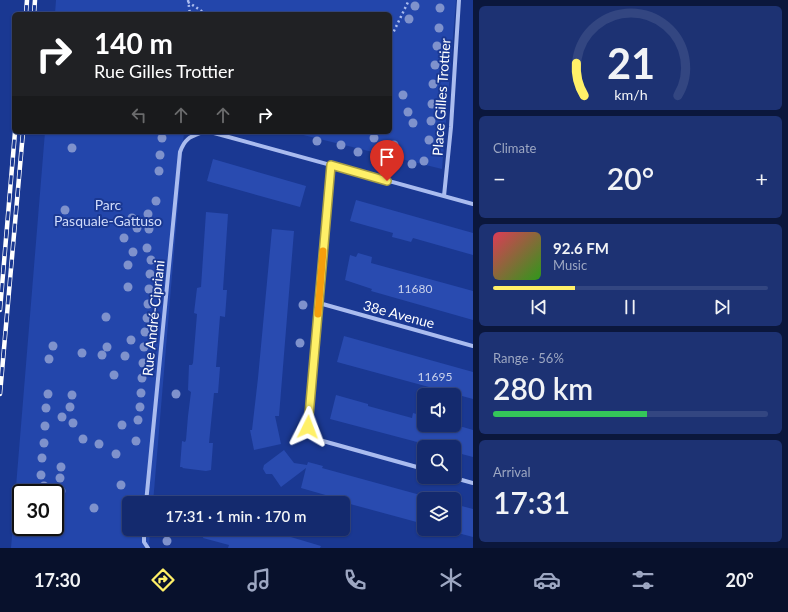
<!DOCTYPE html>
<html lang="en">
<head>
<meta charset="utf-8">
<style>
  body { margin:0; font-family:Lato,sans-serif; background:#1d3273; color:#f1f3f6; height:100vh; display:flex; flex-direction:column; font-size:15px; white-space:nowrap }
  * { box-sizing:border-box; margin:0 }
  p { font-size:13px; color:#9da7c2 }
  .icon { flex:none; width:22px; height:22px; fill:none; stroke:currentColor; stroke-width:2; stroke-linecap:round; stroke-linejoin:round }
  .map { position:relative; flex:1; overflow:hidden }
  .drawer { display:flex; flex-direction:column; gap:6px; padding:6px; background:#0b173c; width:315px }
  .drawer>* { flex:none }
  .top-card { position:absolute; left:12px; top:12px; width:380px; height:122px; border-radius:6px; box-shadow:0 1px 3px #0004,0 0 0 1px #334681; background:#202124; color:#fff; overflow:hidden }
  .tools { position:absolute; left:417px; top:388px; display:grid; gap:8px }
  .tools a { display:grid; place-items:center; width:44px; height:44px; border-radius:6px; background:#142a6e; box-shadow:0 1px 3px #0004,0 0 0 1px #334681; font-size:20px }
  .speed { position:absolute; left:12px; top:484px; display:flex; gap:8px; font-size:20px; font-weight:700; text-align:center }
  .speed>* { display:grid; place-content:center; width:52px; height:52px; border-radius:50%; background:#142a6e; box-shadow:0 1px 3px #0004,0 0 0 1px #334681; line-height:1 }
  .speed .limit { border:2px solid #111; border-radius:6px; background:#fff; color:#111 }
  .pin { position:absolute; display:grid; place-items:center; width:34px; height:34px; color:#fff; margin:-41px -17px; border-radius:50% 50% 50% 0; rotate:-45deg; box-shadow:0 0 4px #0007 }
  .pin .icon { rotate:45deg }
  .me { position:absolute; width:44px; margin:-22px; rotate:3deg; stroke-linejoin:round; filter:drop-shadow(0 0 3px #0008) }
  .turn { display:flex; align-items:center; gap:14px; height:84px; padding:0 16px; font-size:18px }
  .turn .icon { width:52px; height:52px; stroke-width:2.5 }
  .turn b { display:block; font-size:28px; line-height:34px }
  .lanes { display:flex; align-items:center; height:38px; padding:0 16px; background:#0003; justify-content:center; gap:20px; direction:ltr }
  .lanes .off { opacity:.35 }
  .big { font-size:30px; font-weight:600; line-height:1.1 }
  .drawer .tile { flex:1; display:flex; flex-direction:column; justify-content:center; gap:6px; min-width:0; padding:0 14px; border-radius:6px; background:#1d3273 }
  .drawer .dial { align-items:center; gap:0 }
  .dial svg { height:104px; overflow:visible; fill:none; stroke:#334681; stroke-width:7; stroke-linecap:round; text-anchor:middle }
  .dial text { fill:#f1f3f6; stroke:none }
  .song { display:flex; align-items:center; gap:12px }
  .cover { width:48px; height:48px; border-radius:6px; background:linear-gradient(135deg,hsl(350 70% 55%),hsl(110 70% 35%)) }
  .played { height:4px; border-radius:2px; background:linear-gradient(90deg,#fff068 30%,#334681 30%) }
  .keys { display:flex; justify-content:space-around; direction:ltr }
  .heat { display:flex; justify-content:space-between; align-items:center; font-size:22px; direction:ltr }
  .charge { height:6px; border-radius:3px; background:linear-gradient(90deg,#34c759 56%,#334681 0) }
  .trip { position:absolute; left:122px; top:496px; width:228px; height:40px; border-radius:6px; background:#142a6e; box-shadow:0 1px 3px #0004,0 0 0 1px #334681; font-weight:600; line-height:40px; text-align:center }
  .menu { display:flex; height:64px; justify-content:space-around; align-items:center; background:#08112c; color:#9da7c2 }
  .menu .icon { width:28px; height:28px }
  .menu .on { color:#fff068 }
  .menu b { font-size:18px; color:#f1f3f6 }
  main { display:flex; flex:1; min-height:0 }
  .map>svg:first-child { display:block }
  .green { fill:#2346ab; fill-rule:evenodd }
  .building { fill:#294bb0 }
  .lines { fill:none; stroke-linecap:round; stroke-linejoin:round }
  .path { stroke:#aabcef; stroke-width:2.5; stroke-dasharray:2 3; stroke-linecap:butt }
  .minor { stroke:#aabcef; stroke-width:4 }
  .rail-casing { stroke:#fff; stroke-width:4.5 }
  .rail { stroke:#1a3892; stroke-width:3; stroke-dasharray:9; stroke-linecap:butt }
  .tree { fill:#7f92cc }
  .route-casing { stroke:#a69c44; stroke-width:10 }
  .route { stroke:#fff068; stroke-width:7 }
  .slow { stroke:#f59e0b; stroke-width:7 }
  .labels { text-anchor:middle; dominant-baseline:central; stroke-width:4; stroke-linejoin:round; paint-order:stroke }
  .number-label { font-size:12px; fill:#cad2eb }
  .street-label { font-size:14px; fill:#fff; stroke:#1a3892 }
  .park-label { font-size:14px; fill:#d1dcfb; stroke:#1a3892 }
</style>
</head>
<body>
<main>
<div class="map">
<svg width="473" height="548" viewBox="0 0 473 548">
  <rect width="100%" height="100%" fill="#1a3892"/>
  <path class="green" d="M 56,0 L 456,0 L 442,169 L 291,132 L 390,132 L 390,14 L 55,14 Z
    M 45,132 L 184,132 L 153,503 L 129,503 L 129,529 L 150,529 L 149,548 L 11,548 ZM 21,493 L 55,493 L 55,527 L 21,527 Z"/>
  <path class="building" d="M 213,159 L 306,186 L 300,207 L 207,181 Z
    M 356,200 L 473,233 L 473,255 L 413,238 L 411,242 L 400,239 L 392,237 L 393,233 L 350,221 Z
    M 206,212 L 228,214 L 223,290 L 227,290 L 225,317 L 220,316 L 216,367 L 220,367 L 218,393 L 214,393 L 209,443 L 213,443 L 211,470 L 206,471 L 182,468 L 183,467 L 180,467 L 182,441 L 185,442 L 186,440 L 188,416 L 191,392 L 188,390 L 189,365 L 192,365 L 193,363 L 197,314 L 194,313 L 197,288 L 201,287 Z
    M 272,229 L 294,231 L 279,416 L 275,416 L 281,444 L 254,450 L 250,430 L 252,430 L 258,378 Z
    M 358,253 L 372,257 L 371,263 L 473,291 L 473,320 L 371,291 L 372,289 L 345,280 L 350,255 L 356,257 Z
    M 344,336 L 473,372 L 473,399 L 337,362 Z
    M 336,395 L 368,404 L 368,406 L 412,418 L 413,413 L 424,416 L 424,425 L 456,425 L 473,430 L 473,457 L 454,452 L 454,447 L 436,447 L 330,419 Z
    M 284,450 L 294,463 L 307,465 L 308,462 L 323,466 L 322,468 L 424,496 L 424,524 L 328,498 L 329,496 L 301,488 L 306,468 L 281,487 L 272,474 L 266,474 L 263,469 L 264,465 Z
    M 454,504 L 473,509 L 473,537 L 454,532 Z
    M 205,529 L 264,529 L 321,546 L 320,548 L 228,548 L 229,545 L 203,538 Z"/>
  <g class="lines">
    <path class="path" d="M 188,0 L 190,14
      M 188,2 L 206,14
      M 390,34 L 393,33 L 409,0"/>
    <path class="minor" d="M 203,132 L 214,133 L 473,204
      M 331,165 L 308,427 C 311,434 315,438 323,441 L 424,469
      M 444,196 L 451,127 L 459,0
      M 319,303 L 473,346
      M 451,477 L 473,483
      M 146,503 L 180,152 C 185,138 190,137 203,132
      M 144,529 L 144,542 L 148,548"/>
    <defs>
      <path id="rail" d="M 26,14 L 27,0
        M 34,14 L 35,0
        M 0,310 L 15,132
        M 0,394 L 23,132"/>
    </defs>
    <use href="#rail" class="rail-casing"/>
    <use href="#rail" class="rail"/>
  </g>
  <g class="tree">
    <circle cx="415" cy="6" r="4.5"/>
    <circle cx="440" cy="8" r="4.5"/>
    <circle cx="409" cy="19" r="4.5"/>
    <circle cx="439" cy="28" r="4.5"/>
    <circle cx="437" cy="46" r="4.5"/>
    <circle cx="435" cy="65" r="4.5"/>
    <circle cx="433" cy="84" r="4.5"/>
    <circle cx="403" cy="95" r="4.5"/>
    <circle cx="432" cy="104" r="4.5"/>
    <circle cx="408" cy="112" r="4.5"/>
    <circle cx="431" cy="121" r="4.5"/>
    <circle cx="413" cy="123" r="4.5"/>
    <circle cx="162" cy="138" r="4.5"/>
    <circle cx="374" cy="138" r="4.5"/>
    <circle cx="429" cy="140" r="4.5"/>
    <circle cx="317" cy="141" r="4.5"/>
    <circle cx="341" cy="145" r="4.5"/>
    <circle cx="394" cy="145" r="4.5"/>
    <circle cx="72" cy="148" r="4.5"/>
    <circle cx="358" cy="152" r="4.5"/>
    <circle cx="160" cy="155" r="4.5"/>
    <circle cx="377" cy="156" r="4.5"/>
    <circle cx="424" cy="161" r="4.5"/>
    <circle cx="412" cy="164" r="4.5"/>
    <circle cx="159" cy="171" r="4.5"/>
    <circle cx="156" cy="201" r="4.5"/>
    <circle cx="65" cy="210" r="4.5"/>
    <circle cx="148" cy="214" r="4.5"/>
    <circle cx="132" cy="218" r="4.5"/>
    <circle cx="137" cy="228" r="4.5"/>
    <circle cx="149" cy="229" r="4.5"/>
    <circle cx="124" cy="238" r="4.5"/>
    <circle cx="147" cy="248" r="4.5"/>
    <circle cx="133" cy="252" r="4.5"/>
    <circle cx="151" cy="260" r="4.5"/>
    <circle cx="128" cy="265" r="4.5"/>
    <circle cx="150" cy="274" r="4.5"/>
    <circle cx="128" cy="287" r="4.5"/>
    <circle cx="149" cy="289" r="4.5"/>
    <circle cx="148" cy="304" r="4.5"/>
    <circle cx="303" cy="305" r="4.5"/>
    <circle cx="106" cy="317" r="4.5"/>
    <circle cx="147" cy="318" r="4.5"/>
    <circle cx="145" cy="332" r="4.5"/>
    <circle cx="131" cy="340" r="4.5"/>
    <circle cx="300" cy="343" r="4.5"/>
    <circle cx="53" cy="346" r="4.5"/>
    <circle cx="107" cy="347" r="4.5"/>
    <circle cx="144" cy="347" r="4.5"/>
    <circle cx="82" cy="353" r="4.5"/>
    <circle cx="102" cy="355" r="4.5"/>
    <circle cx="125" cy="356" r="4.5"/>
    <circle cx="49" cy="359" r="4.5"/>
    <circle cx="143" cy="363" r="4.5"/>
    <circle cx="114" cy="375" r="4.5"/>
    <circle cx="142" cy="378" r="4.5"/>
    <circle cx="141" cy="393" r="4.5"/>
    <circle cx="48" cy="394" r="4.5"/>
    <circle cx="176" cy="394" r="4.5"/>
    <circle cx="72" cy="395" r="4.5"/>
    <circle cx="70" cy="407" r="4.5"/>
    <circle cx="140" cy="407" r="4.5"/>
    <circle cx="46" cy="408" r="4.5"/>
    <circle cx="62" cy="417" r="4.5"/>
    <circle cx="138" cy="420" r="4.5"/>
    <circle cx="73" cy="423" r="4.5"/>
    <circle cx="122" cy="425" r="4.5"/>
    <circle cx="45" cy="426" r="4.5"/>
    <circle cx="83" cy="439" r="4.5"/>
    <circle cx="136" cy="441" r="4.5"/>
    <circle cx="44" cy="443" r="4.5"/>
    <circle cx="99" cy="444" r="4.5"/>
    <circle cx="116" cy="454" r="4.5"/>
    <circle cx="42" cy="458" r="4.5"/>
    <circle cx="61" cy="467" r="4.5"/>
    <circle cx="41" cy="475" r="4.5"/>
    <circle cx="60" cy="478" r="4.5"/>
    <circle cx="121" cy="485" r="4.5"/>
    <circle cx="44" cy="486" r="4.5"/>
    <circle cx="61" cy="491" r="4.5"/>
    <circle cx="94" cy="508" r="4.5"/>
    <circle cx="167" cy="541" r="4.5"/>
  </g>
  <g class="lines">
    <defs>
      <path id="route" d="M 308,427 L 331,165 L 387,181"/>
    </defs>
    <use href="#route" class="route-casing"/>
    <use href="#route" class="route"/>
    <path class="slow" d="M 318,314 L 323,251"/>
  </g>
  <g class="labels">
    <g class="number-label">
      <text x="415" y="288">11680</text>
      <text x="435" y="376">11695</text>
    </g>
    <g class="street-label">
      <text transform="translate(441 97) rotate(-86)">Place Gilles Trottier</text>
      <text transform="translate(399 314) rotate(15)">38e Avenue</text>
      <text transform="translate(153 318) rotate(-84)">Rue André-Cipriani</text>
    </g>
    <g class="park-label">
      <text x="108" y="204">Parc<tspan x="108" dy="16">Pasquale-Gattuso</tspan></text>
    </g>
  </g>
</svg>
<div class="tools">
<a><svg class="icon" aria-label="sound" viewBox="0 0 24 24"><path d="M4 9h4l5-4v14l-5-4H4zM17 9q2 3 0 6"/></svg></a>
<a><svg class="icon" aria-label="search" viewBox="0 0 24 24"><circle cx="10" cy="10" r="6"/><path d="M15 15l6 6"/></svg></a>
<a><svg class="icon" aria-label="layers" viewBox="0 0 24 24"><path d="M12 4l9 5-9 5-9-5zM3 14l9 5 9-5"/></svg></a>
</div>
<div class="speed"><div class="limit">30</div></div>
<div class="pin" style="left:387px;top:181px;background:#d93025"><svg class="icon" aria-label="arrive" viewBox="0 0 24 24"><path d="M6 21V4h12l-3 4 3 4H6"/></svg></div>
<svg class="me" style="left:308px;top:427px" viewBox="-20 -20 40 40"><path d="M0-17L14 15 0 8-14 15z" fill="#fff068" stroke="#fff" stroke-width="4"/></svg>
<div class="trip">17:31 · 1 min · 170 m</div>
<div class="top-card">
<div class="turn"><svg class="icon" aria-label="right" viewBox="0 0 24 24"><path d="M7 20v-9h11M14 6l5 5-5 5"/></svg><div><b>140 m</b>Rue Gilles Trottier</div></div>
<div class="lanes"><svg class="icon off" aria-label="left" viewBox="0 0 24 24"><path d="M17 20v-9H6M10 6l-5 5 5 5"/></svg><svg class="icon off" aria-label="ahead" viewBox="0 0 24 24"><path d="M12 20V5M6 11l6-6 6 6"/></svg><svg class="icon off" aria-label="ahead" viewBox="0 0 24 24"><path d="M12 20V5M6 11l6-6 6 6"/></svg><svg class="icon" aria-label="right" viewBox="0 0 24 24"><path d="M7 20v-9h11M14 6l5 5-5 5"/></svg></div>
</div>
</div>
<section class="drawer">
<div class="tile dial"><svg viewBox="0 0 100 80">
<path d="M14 69A42 42 0 1 1 86 69"/>
<path d="M14 69A42 42 0 0 1 8 44" stroke="#fff068"/>
<text x="50" y="56" font-size="32" font-weight="700">21</text>
<text x="50" y="72" font-size="11">km/h</text>
</svg></div>
<div class="tile"><p>Climate</p>
<div class="heat"><a>−</a><b class="big">20°</b><a>+</a></div>
</div>
<div class="tile">
<div class="song"><i class="cover"></i><div><b>92.6 FM</b><p>Music</p></div></div>
<div class="played"></div>
<div class="keys"><svg class="icon" aria-label="previous" viewBox="0 0 24 24"><path d="M18 5L8 12l10 7zM5 5v14"/></svg><svg class="icon" aria-label="pause" viewBox="0 0 24 24"><path d="M8 5v14M16 5v14"/></svg><svg class="icon" aria-label="next" viewBox="0 0 24 24"><path d="M6 5l10 7-10 7zM19 5v14"/></svg></div>
</div>
<div class="tile"><p>Range · 56%</p><b class="big">280 km</b><div class="charge"></div></div>
<div class="tile"><p>Arrival</p><b class="big">17:31</b></div>
</section>
</main>
<nav class="menu">
<b>17:30</b>
<svg class="icon on" aria-label="directions" viewBox="0 0 24 24"><path d="M12 3l9 9-9 9-9-9zM9 14v-3h6M13 9l2 2-2 2"/></svg>
<svg class="icon" aria-label="music" viewBox="0 0 24 24"><path d="M9 18V5l10-2v13"/><circle cx="6" cy="18" r="3"/><circle cx="16" cy="16" r="3"/></svg>
<svg class="icon" aria-label="phone" viewBox="0 0 24 24"><path d="M5 4h4l2 5-3 2q2 4 5 5l2-3 5 2v4C11 20 4 13 5 4z"/></svg>
<svg class="icon" aria-label="climate" viewBox="0 0 24 24"><path d="M12 3v18M4 7l16 10M4 17L20 7"/></svg>
<svg class="icon" aria-label="car" viewBox="0 0 24 24"><path d="M5 17H2v-5l4-1 3-4h7l3 4 3 1v5h-3M9 17h6M6 11h13"/><circle cx="7" cy="17" r="2"/><circle cx="17" cy="17" r="2"/></svg>
<svg class="icon" aria-label="filters" viewBox="0 0 24 24"><path d="M4 7h16M4 17h16"/><circle cx="9" cy="7" r="2"/><circle cx="15" cy="17" r="2"/></svg>
<b>20°</b>
</nav>
</body>
</html>
